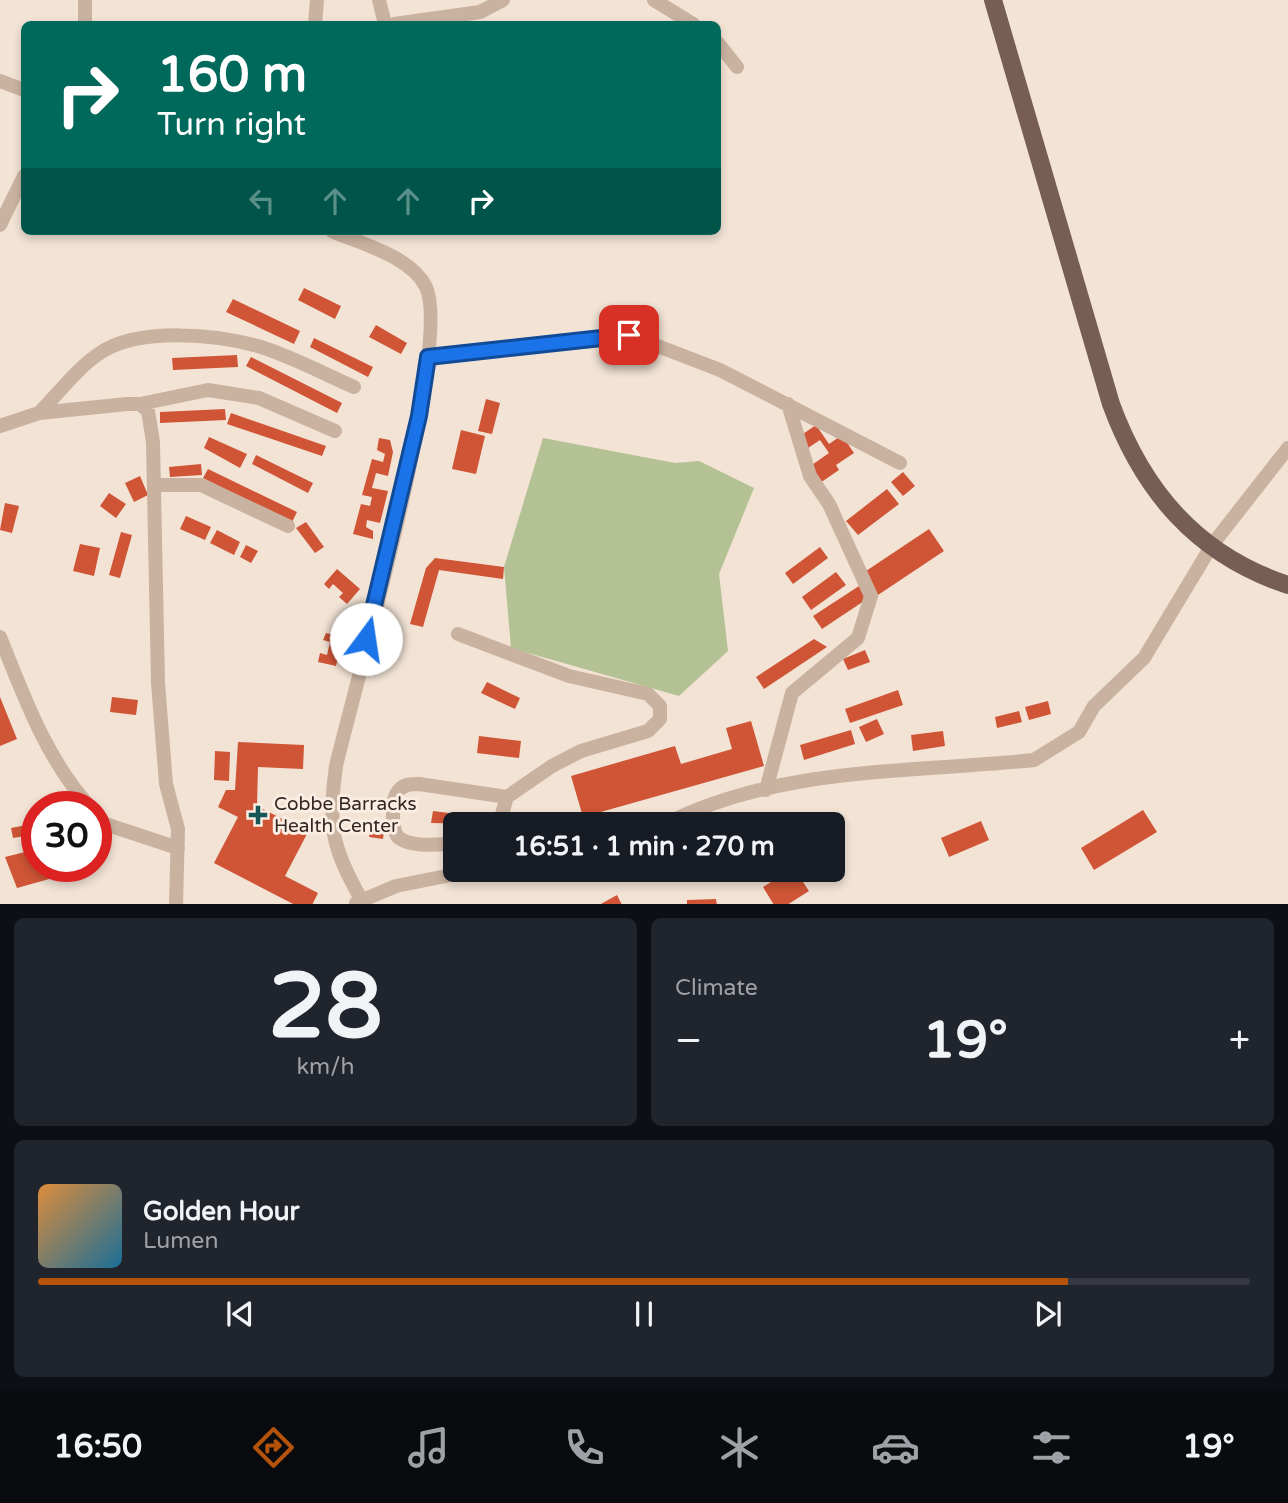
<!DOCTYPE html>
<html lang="en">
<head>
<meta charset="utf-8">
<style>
  body { margin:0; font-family:"Varela Round",sans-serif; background:#20242c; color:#f1f3f6; height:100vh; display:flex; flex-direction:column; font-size:26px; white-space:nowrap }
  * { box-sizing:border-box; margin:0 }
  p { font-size:23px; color:#9ea1a6 }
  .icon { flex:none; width:38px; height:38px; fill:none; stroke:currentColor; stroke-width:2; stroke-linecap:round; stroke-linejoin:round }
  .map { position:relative; height:904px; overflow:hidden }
  .details { display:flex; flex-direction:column; gap:14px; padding:14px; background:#0d0f14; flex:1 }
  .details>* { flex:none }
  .top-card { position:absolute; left:21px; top:21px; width:700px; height:214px; border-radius:10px; box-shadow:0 4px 10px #0003; background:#00695c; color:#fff; overflow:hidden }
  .speed { position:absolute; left:21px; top:791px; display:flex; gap:14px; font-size:35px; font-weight:700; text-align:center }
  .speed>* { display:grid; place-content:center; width:91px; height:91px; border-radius:50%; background:#171b24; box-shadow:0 4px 10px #0003; line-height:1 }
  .speed .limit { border:10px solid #d22; background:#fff; color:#111 }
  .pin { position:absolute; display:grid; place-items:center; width:60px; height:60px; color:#fff; margin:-30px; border-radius:14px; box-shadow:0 4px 10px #0006 }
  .me { position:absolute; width:77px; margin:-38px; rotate:14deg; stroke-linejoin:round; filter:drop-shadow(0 0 5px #0008) }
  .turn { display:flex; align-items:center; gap:24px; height:147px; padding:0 21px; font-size:32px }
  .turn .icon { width:91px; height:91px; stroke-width:2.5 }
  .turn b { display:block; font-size:49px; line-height:60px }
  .lanes { display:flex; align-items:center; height:66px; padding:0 21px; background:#0003; justify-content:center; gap:35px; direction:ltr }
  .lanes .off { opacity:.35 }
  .big { font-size:52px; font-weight:800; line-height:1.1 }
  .details .card { flex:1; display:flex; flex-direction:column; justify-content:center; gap:10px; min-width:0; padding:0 24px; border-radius:10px; background:#20242c }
  .details .dial { align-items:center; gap:0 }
  .dial b { font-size:91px; line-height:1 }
  .song { display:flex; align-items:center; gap:21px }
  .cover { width:84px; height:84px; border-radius:10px; background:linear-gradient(135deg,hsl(30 70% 55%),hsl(200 70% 35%)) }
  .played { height:7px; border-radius:4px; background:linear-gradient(90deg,#b45309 85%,#363941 85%) }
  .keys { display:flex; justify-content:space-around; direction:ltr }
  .heat { display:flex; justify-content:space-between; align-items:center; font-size:38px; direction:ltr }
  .details .tiles { flex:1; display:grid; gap:14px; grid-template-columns:1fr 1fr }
  .card:last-child { grid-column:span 2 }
  .trip { position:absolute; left:443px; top:812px; width:402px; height:70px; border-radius:10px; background:#171b24; box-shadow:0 4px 10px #0003; font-weight:800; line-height:70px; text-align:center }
  .tab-bar { display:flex; height:112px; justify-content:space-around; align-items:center; background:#090b0e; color:#9ea1a6 }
  .tab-bar .icon { width:49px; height:49px }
  .tab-bar .selected { color:#b45309 }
  .tab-bar b { font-size:32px; color:#f1f3f6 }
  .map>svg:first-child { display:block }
  .green { fill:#b4c194 }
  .building { fill:#cf5536 }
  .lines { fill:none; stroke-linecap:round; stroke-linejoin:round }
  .minor { stroke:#cab2a0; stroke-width:14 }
  .major { stroke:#775e54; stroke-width:18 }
  .route-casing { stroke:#114b97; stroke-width:18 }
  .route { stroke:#1a73e8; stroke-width:12 }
  .poi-dot { fill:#175657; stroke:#faede1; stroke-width:2.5 }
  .labels { text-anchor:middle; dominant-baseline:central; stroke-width:6; stroke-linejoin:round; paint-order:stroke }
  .poi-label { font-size:19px; fill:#342824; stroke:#faede1; text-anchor:start }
</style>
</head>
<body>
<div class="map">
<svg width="1288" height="905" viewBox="0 0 1288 905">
  <rect width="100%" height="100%" fill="#f2e3d5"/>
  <path class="green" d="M 543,438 L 675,463 L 699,461 L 754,488 L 719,574 L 728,651 L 679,696 L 511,648 L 504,567 Z"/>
  <path class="building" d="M 304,288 L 341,306 L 335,319 L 298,300 Z
    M 233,299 L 300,331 L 294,344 L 226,312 Z
    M 376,325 L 407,343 L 401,354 L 369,337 Z
    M 314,338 L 373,367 L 368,377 L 310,347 Z
    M 237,355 L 238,367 L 173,370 L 172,358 Z
    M 251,357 L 342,403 L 337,413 L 246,366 Z
    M 486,399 L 500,403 L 492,434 L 478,431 Z
    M 225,409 L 226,420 L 160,423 L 160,412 Z
    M 231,413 L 326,446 L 322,456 L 227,424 Z
    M 816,425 L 829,444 L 842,435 L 854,453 L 836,465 L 839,470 L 820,483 L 809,467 L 829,453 L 820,440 L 808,448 L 800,436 Z
    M 461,430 L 485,436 L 476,474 L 452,469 Z
    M 209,437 L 247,454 L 240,468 L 204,448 Z
    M 379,438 L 390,440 L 393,452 L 388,476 L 376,473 L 372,488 L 388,491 L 380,523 L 367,520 L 366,527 L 373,531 L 373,539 L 353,534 L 361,504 L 370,506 L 372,497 L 362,495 L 372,459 L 383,462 L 385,454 L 377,450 Z
    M 256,455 L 313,483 L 308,493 L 252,464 Z
    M 201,464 L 202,475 L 170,477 L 169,467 Z
    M 208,469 L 297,512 L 292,522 L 203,478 Z
    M 903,472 L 915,486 L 903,496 L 891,482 Z
    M 140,476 L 148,495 L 134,502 L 125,483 Z
    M 887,489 L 899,504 L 858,535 L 846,521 Z
    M 109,493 L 126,504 L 116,518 L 100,506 Z
    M 5,503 L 19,506 L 12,533 L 0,530 Z
    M 186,516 L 211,527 L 205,540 L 180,529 Z
    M 306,522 L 324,547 L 315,553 L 296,528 Z
    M 929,529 L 944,551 L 878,595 L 863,573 Z
    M 217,530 L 240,542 L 234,555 L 210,543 Z
    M 121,532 L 132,535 L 120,578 L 109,575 Z
    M 80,544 L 100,548 L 94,576 L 73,571 Z
    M 246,545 L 258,551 L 251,563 L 240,557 Z
    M 820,547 L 828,558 L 793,584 L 785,573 Z
    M 435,558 L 504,567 L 503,579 L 439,570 L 423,627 L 410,624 L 426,568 Z
    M 337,569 L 360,589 L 347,604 L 339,597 L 343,593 L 333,584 L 329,589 L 324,584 Z
    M 836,572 L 846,585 L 811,610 L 802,597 Z
    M 859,586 L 867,599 L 822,629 L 813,616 Z
    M 326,633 L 343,637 L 336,666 L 318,662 L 320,653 L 327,655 L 330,642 L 323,640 Z
    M 814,639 L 827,647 L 764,689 L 756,677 Z
    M 865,650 L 870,662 L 848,670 L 843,659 Z
    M 487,682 L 520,698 L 515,709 L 481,693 Z
    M 898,690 L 903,705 L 850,723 L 845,709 Z
    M 0,697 L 17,739 L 0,746 Z
    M 112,697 L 138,700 L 136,715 L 110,712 Z
    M 1048,701 L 1051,714 L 1029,720 L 1025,707 Z
    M 1019,711 L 1022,722 L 997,728 L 995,717 Z
    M 877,719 L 884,734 L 866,742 L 859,727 Z
    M 751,721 L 764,766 L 583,817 L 571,776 L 675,746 L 681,764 L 732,749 L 726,728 Z
    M 851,730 L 855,744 L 804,760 L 800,745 Z
    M 943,731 L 945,746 L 913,751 L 911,735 Z
    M 479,736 L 521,741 L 519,758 L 477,753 Z
    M 238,742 L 304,745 L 303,769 L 258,767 L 257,806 L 308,832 L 285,876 L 318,893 L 312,905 L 295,905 L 214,863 L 238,817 L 218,807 L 226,790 L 235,790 Z
    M 215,751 L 230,752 L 229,781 L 214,780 Z
    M 1143,810 L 1157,832 L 1094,870 L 1081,848 Z
    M 433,811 L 472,816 L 471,824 L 431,823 Z
    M 981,821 L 989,840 L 949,857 L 941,838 Z
    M 371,822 L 385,824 L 383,839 L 369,837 Z
    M 37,823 L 37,834 L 13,838 L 11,828 Z
    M 37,849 L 37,866 L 57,866 L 60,876 L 17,888 L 5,857 Z
    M 790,870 L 795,870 L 809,891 L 787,905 L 774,905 L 763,887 Z
    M 617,895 L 622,905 L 599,905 Z
    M 716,899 L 717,905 L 687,905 L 687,900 Z"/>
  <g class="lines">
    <path class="minor" d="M 379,0 L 385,24
      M 654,0 L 693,24
      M 85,24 L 85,0
      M 315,24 L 317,0
      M 394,24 L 480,12 L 503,0
      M 718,43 L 737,67
      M 0,81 L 24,90
      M 0,225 L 24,176
      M 332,231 C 361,244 411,256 426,287 C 453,346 355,685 336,766 C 328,826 331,846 361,899
      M 428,357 L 629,335 L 720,370 L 900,463
      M 140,404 L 208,390 L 259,398 L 335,431
      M 39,413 C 58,394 77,368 100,353 C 139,327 217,334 261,347 C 293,357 324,374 354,387
      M 0,426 L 39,413 L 127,404 L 140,404 L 148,411 L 153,442 L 158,683 L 166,784 L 178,829 L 176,905
      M 154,485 L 201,485 L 288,526
      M 458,634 L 569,676 L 648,694 L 660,706 L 660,719 L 648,731 L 581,751 L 552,766 L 507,797 L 499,824
      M 0,637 C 24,696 46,759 90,807
      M 766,790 L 792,693 L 858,638 L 871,596 L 829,504 L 810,476 L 788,404
      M 96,814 L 105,824 L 178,848
      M 665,824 C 780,766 910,773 1034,760 L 1079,732 L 1094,706 L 1144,658 L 1212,545 L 1288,448
      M 455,844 C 440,844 412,848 399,838 C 391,832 391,799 398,791 C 404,784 410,784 419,784 L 507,797
      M 356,903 L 396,886 L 476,870"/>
    <path class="major" d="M 993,0 L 1111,404 C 1143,491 1197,555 1288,585"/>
  </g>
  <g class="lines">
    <defs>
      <path id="route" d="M 366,639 L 419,416 L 428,357 L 629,335"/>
    </defs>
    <use href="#route" class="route-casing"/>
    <use href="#route" class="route"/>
  </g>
  <path class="poi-dot" d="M254.5 804.5h7v7h7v7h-7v7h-7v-7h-7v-7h7z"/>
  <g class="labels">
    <g class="poi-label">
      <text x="274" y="804">Cobbe Barracks<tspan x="274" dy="22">Health Center</tspan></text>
    </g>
  </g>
</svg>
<div class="speed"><div class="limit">30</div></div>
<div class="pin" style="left:629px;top:335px;background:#d93025"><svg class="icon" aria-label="arrive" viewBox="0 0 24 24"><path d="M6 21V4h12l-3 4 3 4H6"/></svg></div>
<svg class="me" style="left:366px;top:639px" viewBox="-20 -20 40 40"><circle r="19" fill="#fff"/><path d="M0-13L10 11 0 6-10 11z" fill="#1a73e8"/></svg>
<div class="trip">16:51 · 1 min · 270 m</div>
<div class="top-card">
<div class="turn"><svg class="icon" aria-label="right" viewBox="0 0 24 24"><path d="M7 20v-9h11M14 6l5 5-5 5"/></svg><div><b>160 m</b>Turn right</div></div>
<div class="lanes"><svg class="icon off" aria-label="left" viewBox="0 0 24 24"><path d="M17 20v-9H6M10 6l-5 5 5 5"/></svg><svg class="icon off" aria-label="ahead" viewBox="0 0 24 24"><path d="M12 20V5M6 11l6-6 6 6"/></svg><svg class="icon off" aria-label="ahead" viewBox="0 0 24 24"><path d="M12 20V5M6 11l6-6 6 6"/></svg><svg class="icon" aria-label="right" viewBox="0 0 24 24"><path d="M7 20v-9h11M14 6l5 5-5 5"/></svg></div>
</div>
</div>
<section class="details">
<div class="tiles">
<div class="card dial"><b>28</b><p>km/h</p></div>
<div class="card"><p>Climate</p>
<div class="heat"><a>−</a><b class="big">19°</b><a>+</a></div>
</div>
<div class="card">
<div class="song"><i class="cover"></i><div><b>Golden Hour</b><p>Lumen</p></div></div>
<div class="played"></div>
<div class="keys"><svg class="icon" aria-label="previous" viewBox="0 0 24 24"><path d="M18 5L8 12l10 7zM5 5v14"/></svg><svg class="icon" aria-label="pause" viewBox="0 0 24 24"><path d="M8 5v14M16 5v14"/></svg><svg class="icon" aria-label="next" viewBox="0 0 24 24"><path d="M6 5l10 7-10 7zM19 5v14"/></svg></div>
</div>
</div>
</section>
<nav class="tab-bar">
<b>16:50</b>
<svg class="icon selected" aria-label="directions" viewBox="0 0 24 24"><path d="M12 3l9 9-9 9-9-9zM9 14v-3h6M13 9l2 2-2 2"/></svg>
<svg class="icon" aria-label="music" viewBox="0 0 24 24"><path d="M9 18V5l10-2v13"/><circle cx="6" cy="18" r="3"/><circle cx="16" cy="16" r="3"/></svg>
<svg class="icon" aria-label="phone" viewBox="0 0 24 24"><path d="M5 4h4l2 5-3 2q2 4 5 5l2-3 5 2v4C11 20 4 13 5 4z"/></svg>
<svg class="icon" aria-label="climate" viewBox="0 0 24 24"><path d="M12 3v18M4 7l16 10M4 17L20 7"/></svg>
<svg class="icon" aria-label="car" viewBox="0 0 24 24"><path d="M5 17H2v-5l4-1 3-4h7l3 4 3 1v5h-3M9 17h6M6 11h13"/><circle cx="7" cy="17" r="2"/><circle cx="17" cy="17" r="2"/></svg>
<svg class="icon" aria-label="filters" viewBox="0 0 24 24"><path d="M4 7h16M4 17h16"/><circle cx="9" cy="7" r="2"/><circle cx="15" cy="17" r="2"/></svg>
<b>19°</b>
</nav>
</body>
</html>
